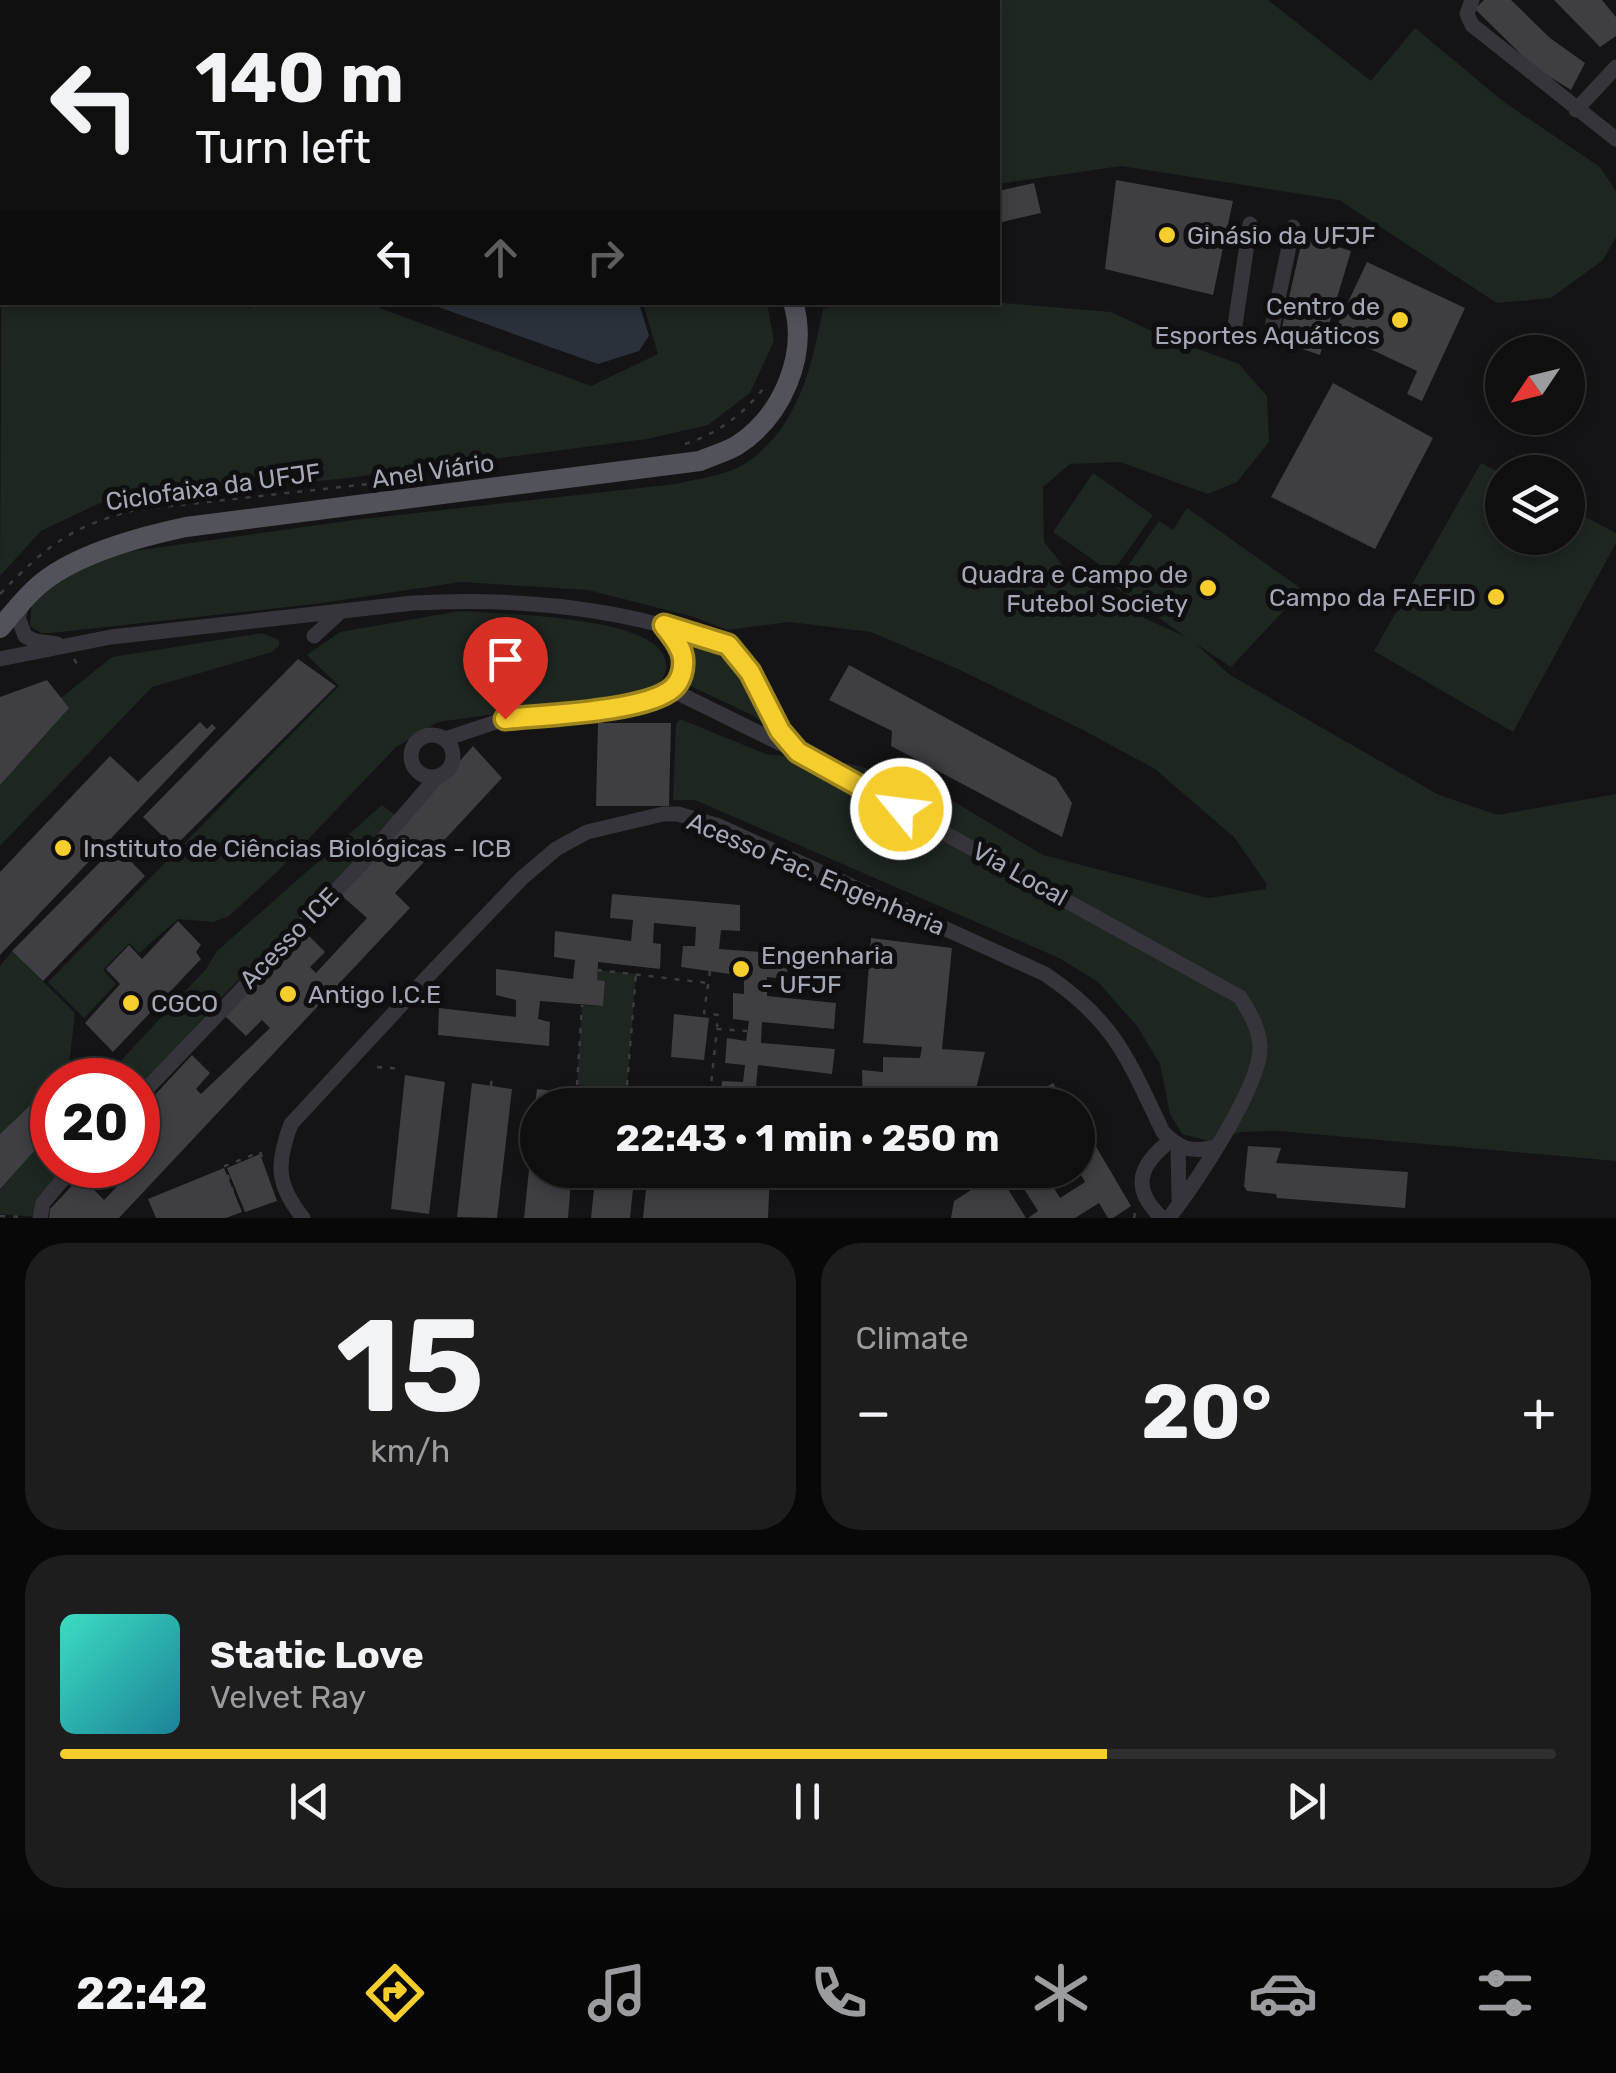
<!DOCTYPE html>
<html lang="en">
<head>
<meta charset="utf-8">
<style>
  body { margin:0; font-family:Rubik,sans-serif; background:#1d1d1e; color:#f1f3f6; height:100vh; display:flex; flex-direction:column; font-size:38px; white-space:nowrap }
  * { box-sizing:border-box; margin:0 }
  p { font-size:32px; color:#9b9c9f }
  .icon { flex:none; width:55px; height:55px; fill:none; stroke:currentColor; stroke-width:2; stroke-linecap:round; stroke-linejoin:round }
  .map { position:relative; height:1218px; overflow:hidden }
  .drawer { display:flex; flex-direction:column; gap:25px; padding:25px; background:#080809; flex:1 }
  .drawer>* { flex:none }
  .hud { position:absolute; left:0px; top:0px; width:1000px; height:305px; box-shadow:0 5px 15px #0003,0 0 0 2px #2f2f30; background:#0f0f10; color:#f1f3f6; overflow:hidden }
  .needle { width:65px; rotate:235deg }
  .fabs { position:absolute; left:1485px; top:335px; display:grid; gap:20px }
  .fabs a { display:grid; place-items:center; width:100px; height:100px; border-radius:50%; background:#0f0f10; box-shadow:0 5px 15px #0003,0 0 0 2px #2f2f30; font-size:50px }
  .speed { position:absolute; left:30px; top:1058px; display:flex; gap:20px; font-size:50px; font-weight:700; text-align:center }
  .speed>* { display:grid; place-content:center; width:130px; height:130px; border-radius:50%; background:#0f0f10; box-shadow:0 5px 15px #0003,0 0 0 2px #2f2f30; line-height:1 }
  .speed .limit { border:15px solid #d22; background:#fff; color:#111 }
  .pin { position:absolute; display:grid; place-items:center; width:85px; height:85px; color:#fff; margin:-102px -42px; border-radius:50% 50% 50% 0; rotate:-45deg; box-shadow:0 0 10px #0007 }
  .pin .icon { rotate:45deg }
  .me { position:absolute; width:110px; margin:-55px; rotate:299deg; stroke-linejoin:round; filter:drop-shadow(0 0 8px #0008) }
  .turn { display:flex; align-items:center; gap:35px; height:210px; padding:0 30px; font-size:45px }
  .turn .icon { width:130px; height:130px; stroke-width:2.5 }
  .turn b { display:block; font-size:70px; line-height:85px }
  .lanes { display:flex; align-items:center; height:95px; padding:0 30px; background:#0003; justify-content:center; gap:50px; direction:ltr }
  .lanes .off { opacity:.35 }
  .big { font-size:75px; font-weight:700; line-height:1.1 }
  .drawer .tile { flex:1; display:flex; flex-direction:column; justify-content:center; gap:15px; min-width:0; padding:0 35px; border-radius:40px; background:#1d1d1e }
  .drawer .dial { align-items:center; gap:0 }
  .dial b { font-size:130px; line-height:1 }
  .song { display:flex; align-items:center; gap:30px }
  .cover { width:120px; height:120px; border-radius:15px; background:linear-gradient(135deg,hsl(170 70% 55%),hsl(190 70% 35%)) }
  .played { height:10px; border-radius:5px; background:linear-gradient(90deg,#f5cd2d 70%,#2f2f30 70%) }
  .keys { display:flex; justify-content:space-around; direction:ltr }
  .heat { display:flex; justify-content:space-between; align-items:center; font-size:55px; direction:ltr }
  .drawer .tiles { flex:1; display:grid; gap:25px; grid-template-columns:1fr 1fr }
  .tile:last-child { grid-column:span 2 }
  .trip { position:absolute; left:520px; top:1088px; width:575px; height:100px; border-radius:50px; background:#0f0f10; box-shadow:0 5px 15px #0003,0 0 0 2px #2f2f30; font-weight:700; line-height:100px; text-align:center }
  .tabs { display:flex; height:160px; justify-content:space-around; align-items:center; background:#060606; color:#9b9c9f }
  .tabs .icon { width:70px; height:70px }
  .tabs .active { color:#f5cd2d }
  .tabs b { font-size:45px; color:#f1f3f6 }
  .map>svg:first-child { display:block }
  .green { fill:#1e2620 }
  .water { fill:#2a313a }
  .building { fill:#3e3e43 }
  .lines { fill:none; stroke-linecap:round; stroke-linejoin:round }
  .path { stroke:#3b3c42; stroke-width:2.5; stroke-dasharray:5 8; stroke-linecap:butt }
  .minor { stroke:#35353b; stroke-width:15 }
  .major { stroke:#51525a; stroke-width:20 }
  .route-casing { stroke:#9f851d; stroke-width:25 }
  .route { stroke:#f5cd2d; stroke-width:18 }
  .poi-dot { fill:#f5cd2d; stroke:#0f0f11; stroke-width:4 }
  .labels { text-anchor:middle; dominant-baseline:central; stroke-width:10; stroke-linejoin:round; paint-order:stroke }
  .poi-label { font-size:25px; fill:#a5a8b6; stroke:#0f0f11; text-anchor:start }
  .street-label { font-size:25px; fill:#a5a8b6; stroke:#0f0f11 }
</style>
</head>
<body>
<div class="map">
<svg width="1616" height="1218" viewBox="0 0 1616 1218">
  <rect width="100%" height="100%" fill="#141416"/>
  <path class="green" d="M 541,0 L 804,0 L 804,2 L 541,2 Z
    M 980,0 L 1268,0 L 1371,81 L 1415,28 L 1504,102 L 1600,167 L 1616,191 L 1616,237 L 1603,260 L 1551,298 L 1497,303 L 1339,200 L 1121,166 L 998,184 L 998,2 L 950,2 Z
    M 2,194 L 2,302 L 244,302 L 248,308 L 272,303 L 366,303 L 591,386 L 658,354 L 643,303 L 767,303 L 774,341 L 750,393 L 708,425 L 647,439 L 339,479 L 104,501 L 41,531 L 0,576 Z
    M 992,302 L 1111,312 L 1167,338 L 1239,364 L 1267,396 L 1269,442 L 1237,482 L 1208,494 L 1120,462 L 1070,464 L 1043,487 L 1044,542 L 1073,578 L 1133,613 L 1186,637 L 1114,586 L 1159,521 L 1173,530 L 1187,508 L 1303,590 L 1231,667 L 1196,644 L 1230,675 L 1439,795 L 1498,815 L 1616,794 L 1616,1161 L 1278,1131 L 1241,1132 L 1209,1141 L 1182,1134 L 1170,1114 L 1160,1064 L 1137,1026 L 1098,982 L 1059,958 L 695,800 L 673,800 L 676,724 L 680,719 L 766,754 L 846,763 L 892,775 L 948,798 L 1043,855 L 1208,898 L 1266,889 L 1266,883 L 1234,837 L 1155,769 L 1083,730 L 958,669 L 871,632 L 790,622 L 727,630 L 694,617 L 588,590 L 461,582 L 315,604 L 51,633 L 41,633 L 30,626 L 32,601 C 62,575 96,560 134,551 L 354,520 L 675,484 C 699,478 728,476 749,461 C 799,425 812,365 823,309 L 841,303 Z
    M 1481,463 L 1502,474 L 1502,538 L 1568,538 L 1568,508 L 1616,533 L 1616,543 L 1513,732 L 1374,651 Z
    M 1093,473 L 1153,515 L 1112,573 L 1053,532 Z
    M 460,611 C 502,614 642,616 663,654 C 672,671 662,682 648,692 L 438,722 L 396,747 L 278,871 L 229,916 L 213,922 L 178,919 L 139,953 L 129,943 L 103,970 L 116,984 L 84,1018 L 48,982 L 339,686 L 307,655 L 340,632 Z
    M 262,633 L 279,640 L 279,646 L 272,652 L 152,687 L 0,846 L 0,785 L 61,698 L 112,657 Z
    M 691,642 C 731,655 756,688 767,727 L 754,716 L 686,684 L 693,660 Z
    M 382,805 L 394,814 L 394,820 L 219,1000 L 138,1091 L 138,1080 L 103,1080 L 206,969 L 217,951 Z
    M 12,951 L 75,1013 L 69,1067 L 59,1080 L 52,1080 L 52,1088 L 41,1095 L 0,1134 L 0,966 Z
    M 597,970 L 636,974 L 627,1090 L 577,1085 L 582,1005 L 603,1006 L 605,981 L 597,980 Z
    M 52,1131 L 52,1165 L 73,1165 L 37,1217 L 0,1214 L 0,1190 L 4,1183 Z"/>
  <path class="water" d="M 427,303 L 639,303 L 649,336 L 639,351 L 598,364 Z"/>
  <path class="building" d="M 1484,0 L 1511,0 L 1550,38 L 1585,63 L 1571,90 L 1534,67 L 1475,9 Z
    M 1554,0 L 1602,0 L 1616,17 L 1616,36 L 1600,47 Z
    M 1116,180 L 1233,201 L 1213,295 L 1105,269 Z
    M 1034,183 L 1041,213 L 998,223 L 998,191 Z
    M 1303,236 L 1351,251 L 1320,355 L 1279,341 Z
    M 1367,262 L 1465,308 L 1422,401 L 1407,394 L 1417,371 L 1334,332 Z
    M 1333,383 L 1433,438 L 1375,549 L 1271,497 Z
    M 298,659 L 336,686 L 174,847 L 143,817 Z
    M 849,665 L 1056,778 L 1072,803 L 1062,837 L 891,746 L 892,731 L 829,700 Z
    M 47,680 L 69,708 L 0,785 L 0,697 Z
    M 200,722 L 207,729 L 212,724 L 216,728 L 0,955 L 0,872 L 110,756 L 138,782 Z
    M 598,723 L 671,723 L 669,806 L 596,806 Z
    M 473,746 L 502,778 L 395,893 L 410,908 L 119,1218 L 49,1218 L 50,1209 L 81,1176 L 104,1200 L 138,1165 L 155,1144 L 150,1138 L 138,1151 L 138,1113 L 192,1055 L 210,1073 L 196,1089 L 201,1094 L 270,1028 L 262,1020 L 246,1036 L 225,1016 L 305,932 L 325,952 L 310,967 L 316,973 L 367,918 L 341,895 Z
    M 116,846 L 145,876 L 43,981 L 12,951 Z
    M 612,894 L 740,905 L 740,931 L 721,930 L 719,949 L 787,954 L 787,979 L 767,977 L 767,996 L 836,1003 L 834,1029 L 762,1022 L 761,1043 L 835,1049 L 832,1074 L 758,1065 L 756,1086 L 829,1095 L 828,1105 L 720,1104 L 722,1081 L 743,1082 L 745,1065 L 725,1063 L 727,1038 L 746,1041 L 749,1021 L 733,1019 L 733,993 L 744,994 L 744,976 L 681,967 L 683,946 L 695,946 L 696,927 L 654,923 L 653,943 L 661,944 L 660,969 L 598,962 L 597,980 L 605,981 L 603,1006 L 540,1001 L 538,1019 L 550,1022 L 549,1046 L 438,1035 L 439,1008 L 516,1017 L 516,1000 L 496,995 L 496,969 L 573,979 L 575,960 L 554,957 L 555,931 L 631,941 L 633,920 L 610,918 Z
    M 178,921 L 201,945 L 196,952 L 201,959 L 113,1052 L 85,1023 L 120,984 L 106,969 L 129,945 L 142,959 Z
    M 871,938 L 952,948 L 942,1049 L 985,1052 L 972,1105 L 863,1105 L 862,1070 L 883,1072 L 883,1057 L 920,1058 L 922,1047 L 863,1043 Z
    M 674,1014 L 709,1018 L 704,1060 L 671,1057 Z
    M 117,1061 L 99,1080 L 59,1080 L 69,1067 Z
    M 405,1075 L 445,1082 L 429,1214 L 391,1209 Z
    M 472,1083 L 512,1089 L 497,1218 L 457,1217 Z
    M 1053,1083 L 1062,1098 L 1051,1105 L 1017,1105 Z
    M 537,1089 L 579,1094 L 578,1105 L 535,1105 Z
    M 672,1090 L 715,1094 L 715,1105 L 669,1105 Z
    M 41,1095 L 52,1107 L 52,1131 L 0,1189 L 0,1134 Z
    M 604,1095 L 643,1100 L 643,1105 L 603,1105 Z
    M 535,1111 L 538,1111 L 538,1170 L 572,1170 L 568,1218 L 524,1218 Z
    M 1078,1116 L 1131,1206 L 1113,1218 L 1108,1218 L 1099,1203 L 1075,1218 L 1028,1218 L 1038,1211 L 1012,1170 L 1043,1170 L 1060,1198 L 1085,1182 L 1078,1170 Z
    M 1248,1146 L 1281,1148 L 1276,1163 L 1408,1172 L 1405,1208 L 1277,1198 L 1276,1194 L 1247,1191 L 1244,1186 Z
    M 260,1154 L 277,1201 L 245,1212 L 227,1168 Z
    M 224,1168 L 242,1212 L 226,1218 L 156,1218 L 148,1199 Z
    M 596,1170 L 635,1170 L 630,1218 L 591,1218 Z
    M 648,1170 L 770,1170 L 768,1218 L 643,1218 Z
    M 966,1170 L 996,1170 L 1026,1218 L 951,1218 L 954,1201 L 971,1190 L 960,1173 Z"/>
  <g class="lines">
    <path class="path" d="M 685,444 C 719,433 744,414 766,385
      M 0,594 C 47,546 69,527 135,510 L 395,481
      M 74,659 L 80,669
      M 597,970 L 708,983
      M 710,971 L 704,1013 L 718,1015 L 717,1027
      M 377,1067 L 402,1069
      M 577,1085 L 582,1005
      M 491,1086 L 492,1077
      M 559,1092 L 560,1084
      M 710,1094 L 717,1029 L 747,1031
      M 626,1098 L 636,974
      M 233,1192 L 225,1166 L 260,1152 L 265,1163
      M 0,1216 L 23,1217
      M 1134,1218 L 1136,1208"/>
    <path class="minor" d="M 1472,0 L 1467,14 L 1472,25 L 1616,139
      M 1576,110 L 1616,67
      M 1234,332 L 1250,224
      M 1270,338 L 1293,227
      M 22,605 L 18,617 L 25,636 L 35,641 L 57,644
      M 664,625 C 680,648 691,664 672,690 L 798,752 L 1240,997 C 1249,1012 1259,1027 1260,1047 C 1261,1087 1194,1185 1169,1218
      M 314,636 L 338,614
      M 0,659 L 111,637 L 413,603 C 504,598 598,605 686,632 C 698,636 719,638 729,646 C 757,667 772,720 795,749
      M411 756a21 21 0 1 1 42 0a21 21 0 1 1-42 0Z
      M 445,739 L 505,719 L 637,704 L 672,690
      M 138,1098 L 365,860 L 437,777
      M 1178,1147 L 1179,1200
      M 40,1218 L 43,1203 L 75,1165
      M 303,1218 C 276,1184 276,1164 291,1124 L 430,974 L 522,878 L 556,849 L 587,832 L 663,814 L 678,814 L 719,826 L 1045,974 C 1115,1021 1128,1059 1163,1132 C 1179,1149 1192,1153 1215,1147
      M 1162,1218 C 1130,1188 1139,1165 1171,1140"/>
    <path class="major" d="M 197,2 L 200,0
      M 522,2 L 522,0
      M 0,168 L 2,166
      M 0,628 C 12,614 24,598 38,586 C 74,554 139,537 186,527 L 700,461 C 712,456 725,452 736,446 C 782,417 809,355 793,302"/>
  </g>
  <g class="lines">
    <defs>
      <path id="route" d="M 505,719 C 543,715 647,712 673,688 C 681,681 684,669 683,659 C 682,646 671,635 664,625 L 728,645 L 750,672 L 780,731 L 798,752 L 901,809"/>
    </defs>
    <use href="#route" class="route-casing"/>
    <use href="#route" class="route"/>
  </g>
  <g class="poi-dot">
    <circle cx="1167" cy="235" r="10"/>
    <circle cx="1400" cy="320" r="10"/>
    <circle cx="1208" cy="588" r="10"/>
    <circle cx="1496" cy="597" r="10"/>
    <circle cx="63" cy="848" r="10"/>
    <circle cx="741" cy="969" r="10"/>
    <circle cx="288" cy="994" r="10"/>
    <circle cx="131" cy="1003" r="10"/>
  </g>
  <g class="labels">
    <g class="poi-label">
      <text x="1187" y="235">Ginásio da UFJF</text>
      <text x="1380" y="306" text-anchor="end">Centro de<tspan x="1380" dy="29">Esportes Aquáticos</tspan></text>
      <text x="1188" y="574" text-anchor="end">Quadra e Campo de<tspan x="1188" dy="29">Futebol Society</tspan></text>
      <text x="1476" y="597" text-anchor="end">Campo da FAEFID</text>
      <text x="83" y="848">Instituto de Ciências Biológicas - ICB</text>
      <text x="761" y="955">Engenharia<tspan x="761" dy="29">- UFJF</tspan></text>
      <text x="308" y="994">Antigo I.C.E</text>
      <text x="151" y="1003">CGCO</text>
    </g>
    <g class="street-label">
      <text transform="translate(433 471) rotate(-8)">Anel Viário</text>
      <text transform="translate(213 487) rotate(-8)">Ciclofaixa da UFJF</text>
      <text transform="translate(816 874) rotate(23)">Acesso Fac. Engenharia</text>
      <text transform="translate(1020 874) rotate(29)">Via Local</text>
      <text transform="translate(289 938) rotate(-46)">Acesso ICE</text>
    </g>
  </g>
</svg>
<div class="fabs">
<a><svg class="needle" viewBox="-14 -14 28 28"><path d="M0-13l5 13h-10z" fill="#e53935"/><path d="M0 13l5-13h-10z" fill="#9b9c9f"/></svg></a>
<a><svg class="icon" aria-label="layers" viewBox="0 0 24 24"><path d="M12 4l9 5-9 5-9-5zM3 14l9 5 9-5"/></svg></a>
</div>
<div class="speed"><div class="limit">20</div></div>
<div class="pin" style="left:505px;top:719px;background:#d93025"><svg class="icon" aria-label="arrive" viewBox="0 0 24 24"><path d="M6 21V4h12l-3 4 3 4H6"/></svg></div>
<svg class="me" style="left:901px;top:809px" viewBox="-20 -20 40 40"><circle r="17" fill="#f5cd2d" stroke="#fff" stroke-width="3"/><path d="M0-11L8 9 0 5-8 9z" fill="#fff"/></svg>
<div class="trip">22:43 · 1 min · 250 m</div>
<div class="hud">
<div class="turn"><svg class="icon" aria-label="left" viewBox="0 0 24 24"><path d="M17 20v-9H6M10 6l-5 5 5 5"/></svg><div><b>140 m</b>Turn left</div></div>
<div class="lanes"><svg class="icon" aria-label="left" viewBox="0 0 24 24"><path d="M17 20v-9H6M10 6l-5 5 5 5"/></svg><svg class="icon off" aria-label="ahead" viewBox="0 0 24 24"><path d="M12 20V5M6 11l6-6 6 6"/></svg><svg class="icon off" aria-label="right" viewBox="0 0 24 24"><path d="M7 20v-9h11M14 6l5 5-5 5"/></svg></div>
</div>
</div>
<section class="drawer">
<div class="tiles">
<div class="tile dial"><b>15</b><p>km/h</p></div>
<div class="tile"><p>Climate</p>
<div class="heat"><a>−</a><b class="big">20°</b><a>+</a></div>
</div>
<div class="tile">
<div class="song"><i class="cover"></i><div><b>Static Love</b><p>Velvet Ray</p></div></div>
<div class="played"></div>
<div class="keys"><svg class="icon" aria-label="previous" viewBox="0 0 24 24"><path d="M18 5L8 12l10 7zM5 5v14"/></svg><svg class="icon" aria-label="pause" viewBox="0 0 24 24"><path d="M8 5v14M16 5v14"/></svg><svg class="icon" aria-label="next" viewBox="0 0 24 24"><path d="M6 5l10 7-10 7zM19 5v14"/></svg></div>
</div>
</div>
</section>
<nav class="tabs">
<b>22:42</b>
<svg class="icon active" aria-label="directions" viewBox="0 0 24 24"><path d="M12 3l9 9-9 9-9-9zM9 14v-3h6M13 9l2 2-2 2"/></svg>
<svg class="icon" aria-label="music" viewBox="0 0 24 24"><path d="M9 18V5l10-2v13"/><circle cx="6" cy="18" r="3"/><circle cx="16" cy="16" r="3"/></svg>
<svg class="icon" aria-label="phone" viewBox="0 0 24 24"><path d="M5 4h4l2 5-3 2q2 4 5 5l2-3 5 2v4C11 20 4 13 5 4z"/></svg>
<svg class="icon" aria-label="climate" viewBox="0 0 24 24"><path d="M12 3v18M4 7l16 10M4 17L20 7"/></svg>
<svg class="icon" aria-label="car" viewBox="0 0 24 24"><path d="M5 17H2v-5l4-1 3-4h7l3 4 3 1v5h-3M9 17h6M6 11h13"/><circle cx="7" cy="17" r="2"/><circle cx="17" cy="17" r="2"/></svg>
<svg class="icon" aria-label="filters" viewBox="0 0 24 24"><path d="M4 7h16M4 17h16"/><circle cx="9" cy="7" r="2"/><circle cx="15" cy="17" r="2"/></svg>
</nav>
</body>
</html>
